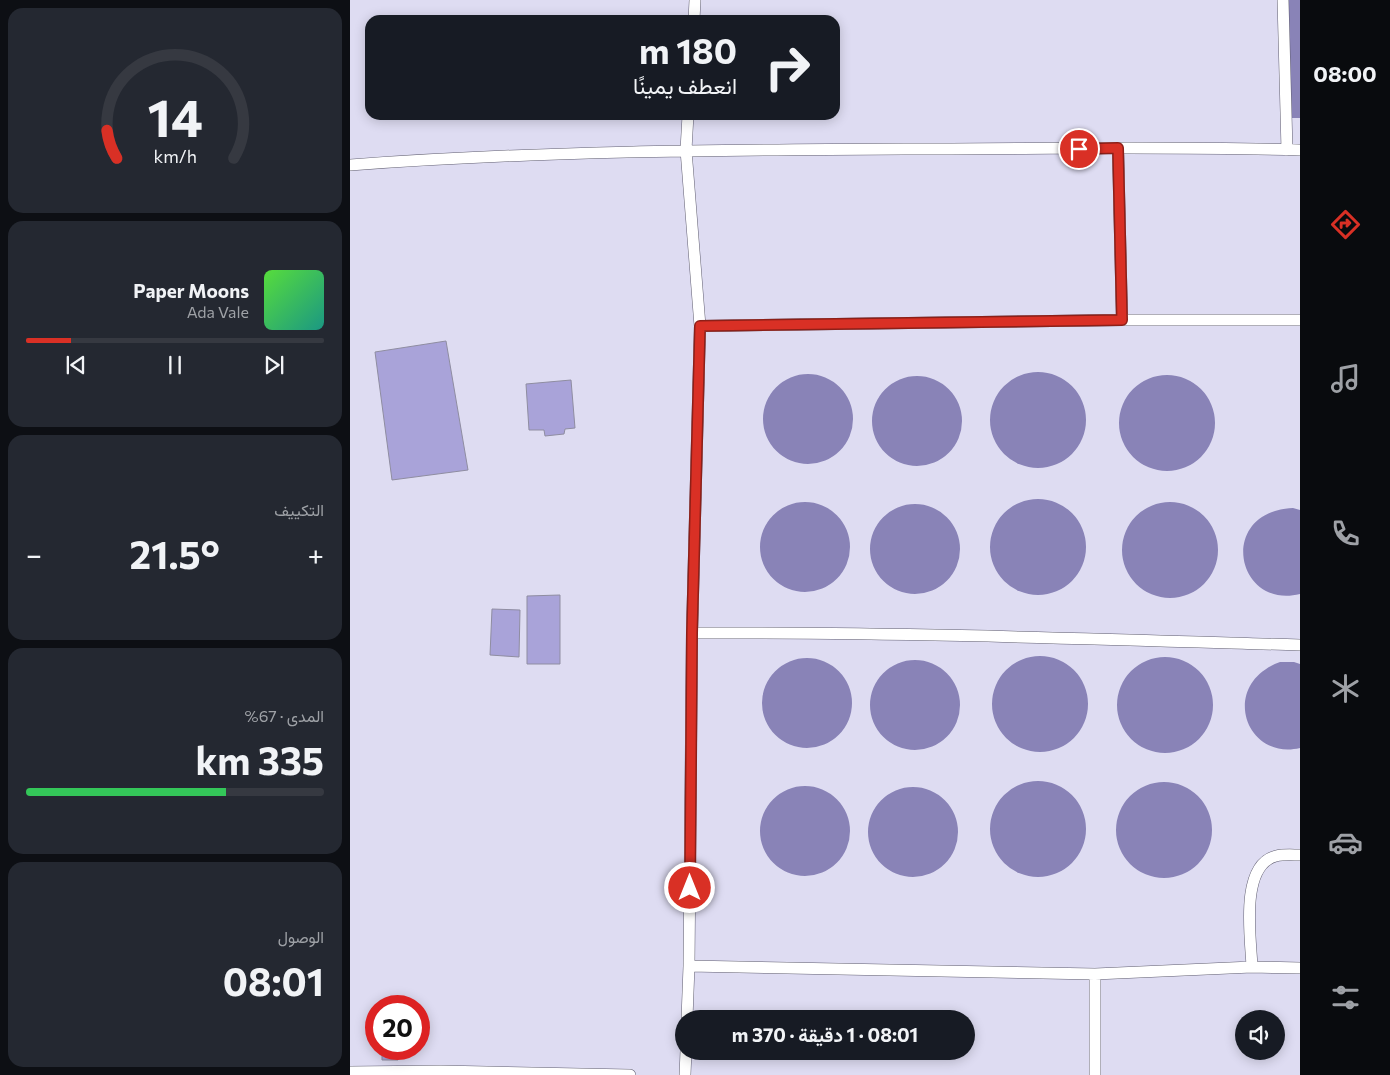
<!DOCTYPE html>
<html lang="ar">
<head>
<meta charset="utf-8">
<style>
  body { margin:0; font-family:Commissioner,Vazirmatn,sans-serif; background:#242831; color:#f1f3f6; direction:rtl; height:100vh; display:flex; flex-direction:column; font-size:19px; white-space:nowrap }
  * { box-sizing:border-box; margin:0 }
  p { font-size:16px; color:#9ea1a6 }
  .icon { flex:none; width:28px; height:28px; fill:none; stroke:currentColor; stroke-width:2; stroke-linecap:round; stroke-linejoin:round }
  .map { position:relative; flex:1; overflow:hidden; direction:ltr }
  .panel { display:flex; flex-direction:column; gap:8px; padding:8px; background:#0d0f14; width:350px }
  .panel>* { flex:none }
  .banner { position:absolute; left:15px; top:15px; width:475px; height:105px; border-radius:15px; box-shadow:0 2px 12px #0003; direction:rtl; background:#171b24; color:#f1f3f6; overflow:hidden }
  .fabs { position:absolute; left:885px; top:1010px; display:grid; gap:10px }
  .fabs a { display:grid; place-items:center; width:50px; height:50px; border-radius:50%; background:#171b24; box-shadow:0 2px 12px #0003; font-size:25px }
  .speed { position:absolute; left:15px; top:995px; display:flex; gap:10px; font-size:25px; font-weight:700; text-align:center }
  .speed>* { display:grid; place-content:center; width:65px; height:65px; border-radius:50%; background:#171b24; box-shadow:0 2px 12px #0003; line-height:1 }
  .speed .limit { border:8px solid #d22; background:#fff; color:#111 }
  .pin { position:absolute; display:grid; place-items:center; width:42px; height:42px; color:#fff; margin:-21px; border:2px solid #fff; border-radius:50%; box-shadow:0 1px 5px #0007 }
  .me { position:absolute; width:55px; margin:-28px; rotate:0deg; stroke-linejoin:round; filter:drop-shadow(0 0 4px #0008) }
  .turn { display:flex; align-items:center; gap:18px; height:105px; padding:0 20px; font-size:22px }
  .turn .icon { width:65px; height:65px; stroke-width:2.5 }
  .turn b { display:block; font-size:35px; line-height:42px }
  .big { font-size:38px; font-weight:700; line-height:1.1 }
  .panel .widget { flex:1; display:flex; flex-direction:column; justify-content:center; gap:8px; min-width:0; padding:0 18px; border-radius:15px; background:#242831 }
  .panel .dial { align-items:center; gap:0 }
  .dial svg { height:130px; overflow:visible; fill:none; stroke:#363941; stroke-width:7; stroke-linecap:round; text-anchor:middle }
  .dial text { fill:#f1f3f6; stroke:none }
  .song { display:flex; align-items:center; gap:15px }
  .cover { width:60px; height:60px; border-radius:8px; background:linear-gradient(135deg,hsl(110 70% 55%),hsl(170 70% 35%)) }
  .played { height:5px; border-radius:2px; background:linear-gradient(90deg,#d93025 15%,#363941 15%) }
  .keys { display:flex; justify-content:space-around; direction:ltr }
  .heat { display:flex; justify-content:space-between; align-items:center; font-size:28px; direction:ltr }
  .charge { height:8px; border-radius:4px; background:linear-gradient(90deg,#34c759 67%,#363941 0) }
  .trip { position:absolute; left:325px; top:1010px; width:300px; height:50px; border-radius:25px; background:#171b24; box-shadow:0 2px 12px #0003; font-weight:700; line-height:50px; text-align:center; direction:rtl }
  main { display:flex; flex:1; min-height:0 }
  .menu { display:flex; flex-direction:column; width:90px; justify-content:space-around; align-items:center; background:#090b0e; color:#9ea1a6 }
  .menu .icon { width:35px; height:35px }
  .menu .active { color:#d93025 }
  .menu b { font-size:22px; color:#f1f3f6 }
  .map>svg:first-child { display:block }
  .water { fill:#8983b7 }
  .building { fill:#a9a3d9; stroke:#8f8da1 }
  .lines { fill:none; stroke-linecap:round; stroke-linejoin:round }
  .lane-casing { stroke:#605e70; stroke-width:12 }
  .lane { stroke:#fff; stroke-width:11 }
  .route-casing { stroke:#8d1f18; stroke-width:12 }
  .route { stroke:#d93025; stroke-width:9 }
</style>
</head>
<body>
<main>
<nav class="menu">
<b>08:00</b>
<svg class="icon active" aria-label="directions" viewBox="0 0 24 24"><path d="M12 3l9 9-9 9-9-9zM9 14v-3h6M13 9l2 2-2 2"/></svg>
<svg class="icon" aria-label="music" viewBox="0 0 24 24"><path d="M9 18V5l10-2v13"/><circle cx="6" cy="18" r="3"/><circle cx="16" cy="16" r="3"/></svg>
<svg class="icon" aria-label="phone" viewBox="0 0 24 24"><path d="M5 4h4l2 5-3 2q2 4 5 5l2-3 5 2v4C11 20 4 13 5 4z"/></svg>
<svg class="icon" aria-label="climate" viewBox="0 0 24 24"><path d="M12 3v18M4 7l16 10M4 17L20 7"/></svg>
<svg class="icon" aria-label="car" viewBox="0 0 24 24"><path d="M5 17H2v-5l4-1 3-4h7l3 4 3 1v5h-3M9 17h6M6 11h13"/><circle cx="7" cy="17" r="2"/><circle cx="17" cy="17" r="2"/></svg>
<svg class="icon" aria-label="filters" viewBox="0 0 24 24"><path d="M4 7h16M4 17h16"/><circle cx="9" cy="7" r="2"/><circle cx="15" cy="17" r="2"/></svg>
</nav>
<div class="map">
<svg width="950" height="1075" viewBox="0 0 950 1075">
  <rect width="100%" height="100%" fill="#dedcf2"/>
  <path class="water" d="M 933,0 L 950,0 L 950,118 L 932,118 Z
    M640 420a48 48 0 1 1 96 0a48 48 0 1 1-96 0Z
    M413 419a45 45 0 1 1 90 0a45 45 0 1 1-90 0Z
    M769 423a48 48 0 1 1 96 0a48 48 0 1 1-96 0Z
    M522 421a45 45 0 1 1 90 0a45 45 0 1 1-90 0Z
    M640 547a48 48 0 1 1 96 0a48 48 0 1 1-96 0Z
    M410 547a45 45 0 1 1 90 0a45 45 0 1 1-90 0Z
    M772 550a48 48 0 1 1 96 0a48 48 0 1 1-96 0Z
    M520 549a45 45 0 1 1 90 0a45 45 0 1 1-90 0Z
    M 943,508 L 950,510 L 950,594 C 885,610 867,511 943,508 Z
    M642 704a48 48 0 1 1 96 0a48 48 0 1 1-96 0Z
    M767 705a48 48 0 1 1 96 0a48 48 0 1 1-96 0Z
    M412 703a45 45 0 1 1 90 0a45 45 0 1 1-90 0Z
    M520 705a45 45 0 1 1 90 0a45 45 0 1 1-90 0Z
    M 930,662 L 944,662 L 950,664 L 950,748 C 895,761 869,684 930,662 Z
    M640 829a48 48 0 1 1 96 0a48 48 0 1 1-96 0Z
    M766 830a48 48 0 1 1 96 0a48 48 0 1 1-96 0Z
    M410 831a45 45 0 1 1 90 0a45 45 0 1 1-90 0Z
    M518 832a45 45 0 1 1 90 0a45 45 0 1 1-90 0Z"/>
  <path class="building" d="M 96,341 L 118,470 L 42,480 L 25,352 Z
    M 221,380 L 225,428 L 215,429 L 214,434 L 195,436 L 194,430 L 179,430 L 176,384 Z
    M 210,595 L 210,664 L 177,664 L 177,596 Z
    M 142,609 L 170,610 L 169,657 L 140,655 Z
    M 32,1049 L 48,1049 L 48,1060 L 32,1060 Z"/>
  <g class="lines">
    <defs>
      <path id="lane" d="M 933,0 L 937,150
        M 344,20 L 345,0
        M 768,148 L 772,320
        M 0,165 C 184,151 369,150 554,149 C 686,149 818,146 950,150
        M 350,326 L 772,320 L 950,320
        M 342,633 C 545,632 747,639 950,645
        M 339,966 L 745,974 L 902,967 L 950,968
        M 902,967 C 901,940 889,865 926,856 C 934,854 943,855 950,855
        M 337,1019 L 339,966 L 342,633 L 350,326 L 336,150 L 338,115
        M 0,1072 L 91,1071 L 280,1075
        M 335,1075 L 336,1051
        M 745,1075 L 745,974"/>
    </defs>
    <use href="#lane" class="lane-casing"/>
    <use href="#lane" class="lane"/>
  </g>
  <g class="lines">
    <defs>
      <path id="route" d="M 340,888 L 342,633 L 350,326 L 772,320 L 768,148 L 729,149"/>
    </defs>
    <use href="#route" class="route-casing"/>
    <use href="#route" class="route"/>
  </g>
</svg>
<div class="fabs">
<a><svg class="icon" aria-label="sound" viewBox="0 0 24 24"><path d="M4 9h4l5-4v14l-5-4H4zM17 9q2 3 0 6"/></svg></a>
</div>
<div class="speed"><div class="limit">20</div></div>
<div class="pin" style="left:729px;top:149px;background:#d93025"><svg class="icon" aria-label="arrive" viewBox="0 0 24 24"><path d="M6 21V4h12l-3 4 3 4H6"/></svg></div>
<svg class="me" style="left:340px;top:888px" viewBox="-20 -20 40 40"><circle r="17" fill="#d93025" stroke="#fff" stroke-width="3"/><path d="M0-11L8 9 0 5-8 9z" fill="#fff"/></svg>
<div class="trip">08:01 · 1 دقيقة · 370 m</div>
<div class="banner">
<div class="turn"><svg class="icon" aria-label="right" viewBox="0 0 24 24"><path d="M7 20v-9h11M14 6l5 5-5 5"/></svg><div><b>180 m</b>انعطف يمينًا</div></div>
</div>
</div>
<section class="panel">
<div class="widget dial"><svg viewBox="0 0 100 80">
<path d="M14 69A42 42 0 1 1 86 69"/>
<path d="M14 69A42 42 0 0 1 8 52" stroke="#d93025"/>
<text x="50" y="56" font-size="32" font-weight="700">14</text>
<text x="50" y="72" font-size="11">km/h</text>
</svg></div>
<div class="widget">
<div class="song"><i class="cover"></i><div><b>Paper Moons</b><p>Ada Vale</p></div></div>
<div class="played"></div>
<div class="keys"><svg class="icon" aria-label="previous" viewBox="0 0 24 24"><path d="M18 5L8 12l10 7zM5 5v14"/></svg><svg class="icon" aria-label="pause" viewBox="0 0 24 24"><path d="M8 5v14M16 5v14"/></svg><svg class="icon" aria-label="next" viewBox="0 0 24 24"><path d="M6 5l10 7-10 7zM19 5v14"/></svg></div>
</div>
<div class="widget"><p>التكييف</p>
<div class="heat"><a>−</a><b class="big">21.5°</b><a>+</a></div>
</div>
<div class="widget"><p>المدى · 67%</p><b class="big">335 km</b><div class="charge"></div></div>
<div class="widget"><p>الوصول</p><b class="big">08:01</b></div>
</section>
</main>
</body>
</html>
